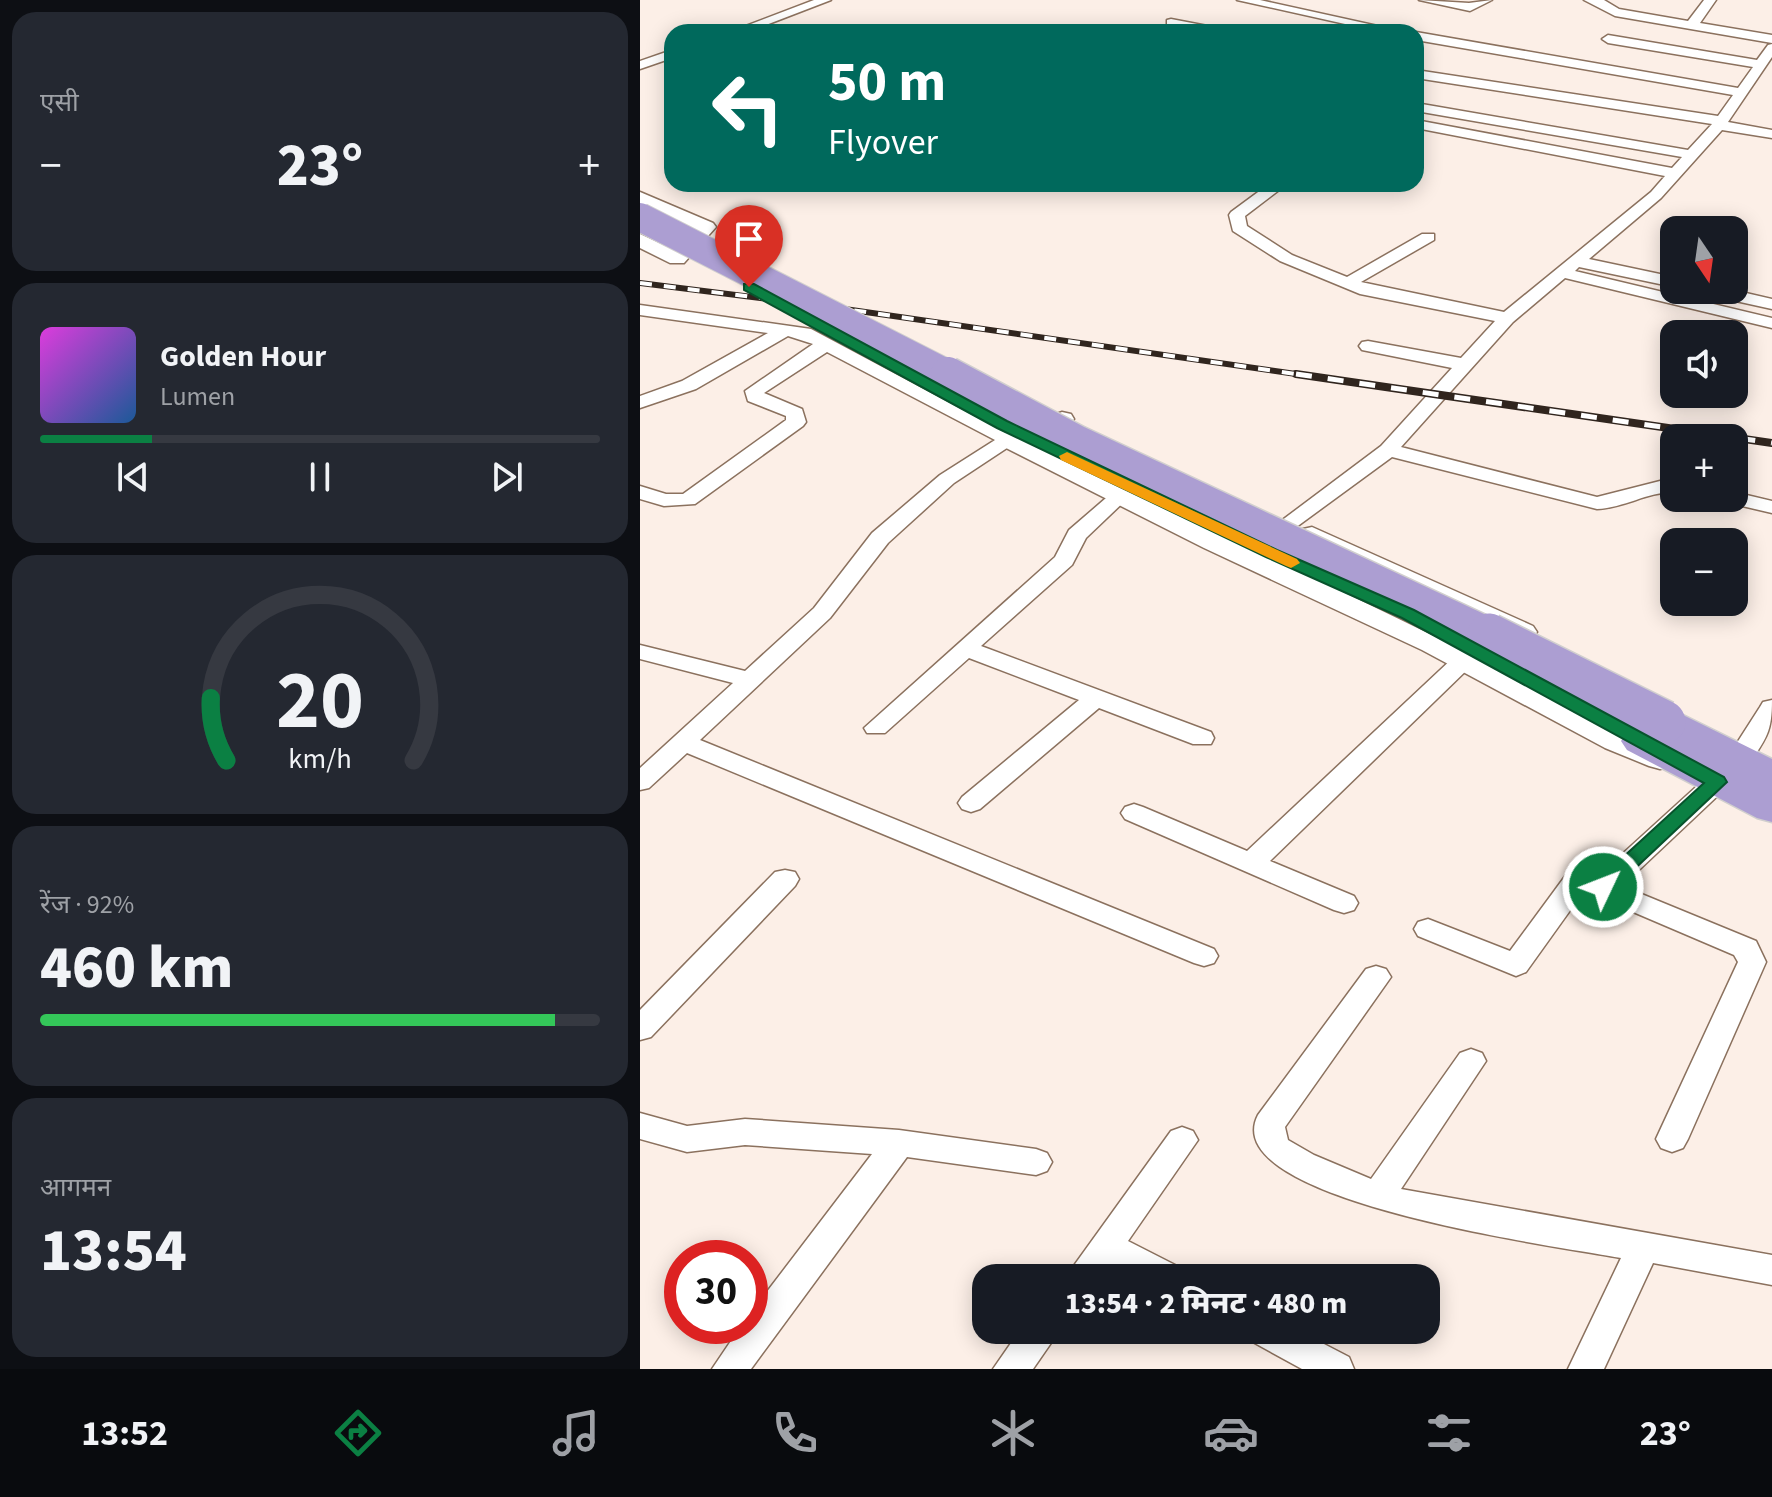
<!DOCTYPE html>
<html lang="hi">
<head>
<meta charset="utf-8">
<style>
  body { margin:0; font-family:"Source Sans 3","Noto Sans Devanagari",sans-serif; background:#242831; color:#f1f3f6; height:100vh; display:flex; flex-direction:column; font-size:30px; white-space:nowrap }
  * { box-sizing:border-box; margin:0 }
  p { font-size:26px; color:#9ea1a6 }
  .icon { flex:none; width:44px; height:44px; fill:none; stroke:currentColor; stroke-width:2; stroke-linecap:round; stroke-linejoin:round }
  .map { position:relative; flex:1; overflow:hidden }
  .details { display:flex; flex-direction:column; gap:12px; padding:12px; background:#0d0f14; width:640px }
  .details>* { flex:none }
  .banner { position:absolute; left:24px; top:24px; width:760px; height:168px; border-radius:24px; box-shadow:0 4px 20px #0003; background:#00695c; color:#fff; overflow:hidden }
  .needle { width:52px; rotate:167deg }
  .controls { position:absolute; left:1020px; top:216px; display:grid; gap:16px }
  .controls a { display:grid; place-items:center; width:88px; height:88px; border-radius:16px; background:#171b24; box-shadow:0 4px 20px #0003; font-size:40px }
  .speed { position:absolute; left:24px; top:1240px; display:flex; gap:16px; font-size:40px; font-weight:700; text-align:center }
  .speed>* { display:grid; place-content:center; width:104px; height:104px; border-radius:50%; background:#171b24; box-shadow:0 4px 20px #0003; line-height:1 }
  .speed .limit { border:12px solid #d22; background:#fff; color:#111 }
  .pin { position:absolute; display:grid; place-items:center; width:68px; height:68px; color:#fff; margin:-82px -34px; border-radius:50% 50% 50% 0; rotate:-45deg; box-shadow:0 0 8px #0007 }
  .pin .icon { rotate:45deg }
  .me { position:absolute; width:88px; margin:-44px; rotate:47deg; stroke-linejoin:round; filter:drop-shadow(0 0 6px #0008) }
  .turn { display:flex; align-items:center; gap:28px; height:168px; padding:0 32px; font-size:36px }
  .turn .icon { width:104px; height:104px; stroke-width:2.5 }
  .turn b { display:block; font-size:56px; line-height:68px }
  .big { font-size:60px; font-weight:800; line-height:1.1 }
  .details .card { flex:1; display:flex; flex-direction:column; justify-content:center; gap:12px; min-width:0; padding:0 28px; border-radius:24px; background:#242831 }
  .details .dial { align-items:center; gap:0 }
  .dial svg { height:208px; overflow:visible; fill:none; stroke:#363941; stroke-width:7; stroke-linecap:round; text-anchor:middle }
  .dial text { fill:#f1f3f6; stroke:none }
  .song { display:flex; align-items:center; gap:24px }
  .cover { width:96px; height:96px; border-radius:12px; background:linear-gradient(135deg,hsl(300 70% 55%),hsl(210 70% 35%)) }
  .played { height:8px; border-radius:4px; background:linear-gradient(90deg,#0b8043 20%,#363941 20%) }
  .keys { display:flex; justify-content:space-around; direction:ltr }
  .heat { display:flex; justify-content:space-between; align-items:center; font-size:44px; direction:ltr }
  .charge { height:12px; border-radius:6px; background:linear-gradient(90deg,#34c759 92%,#363941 0) }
  .trip { position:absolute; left:332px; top:1264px; width:468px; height:80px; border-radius:24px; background:#171b24; box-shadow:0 4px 20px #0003; font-weight:800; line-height:80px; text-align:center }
  .tab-bar { display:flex; height:128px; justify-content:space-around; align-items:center; background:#090b0e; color:#9ea1a6 }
  .tab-bar .icon { width:56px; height:56px }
  .tab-bar .on { color:#0b8043 }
  .tab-bar b { font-size:36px; color:#f1f3f6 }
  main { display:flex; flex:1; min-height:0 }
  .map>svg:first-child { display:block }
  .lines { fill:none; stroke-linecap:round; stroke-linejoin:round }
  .minor-casing { stroke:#8b715e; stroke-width:3 }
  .tertiary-casing { stroke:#8b715e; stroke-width:3 }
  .trunk-casing { stroke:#d1cfce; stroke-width:3 }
  .minor { fill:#fff; fill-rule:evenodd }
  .tertiary { fill:#fff; fill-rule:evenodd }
  .trunk { fill:#ac9ed2; fill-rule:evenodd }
  .rail-far1-casing { stroke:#30251e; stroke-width:6 }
  .rail-casing { stroke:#30251e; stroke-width:8 }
  .rail-far1 { stroke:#fff; stroke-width:4; stroke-dasharray:12; stroke-linecap:butt }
  .rail { stroke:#fff; stroke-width:5; stroke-dasharray:16; stroke-linecap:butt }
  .trunk-bridge-far2-casing { stroke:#d1cfce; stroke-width:30; stroke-linecap:butt }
  .trunk-bridge-far1-casing { stroke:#d1cfce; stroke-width:37; stroke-linecap:butt }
  .trunk-bridge-casing { stroke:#d1cfce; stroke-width:46; stroke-linecap:butt }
  .trunk-bridge-far2 { stroke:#ac9ed2; stroke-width:28 }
  .trunk-bridge-far1 { stroke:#ac9ed2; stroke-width:34 }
  .trunk-bridge { stroke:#ac9ed2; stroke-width:43 }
  .route { fill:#0b8043; stroke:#07532c; stroke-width:2 }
  .slow { fill:#f59e0b }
</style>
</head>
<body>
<main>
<section class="details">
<div class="card"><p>एसी</p>
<div class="heat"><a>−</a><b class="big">23°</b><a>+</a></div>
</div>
<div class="card">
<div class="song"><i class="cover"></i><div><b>Golden Hour</b><p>Lumen</p></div></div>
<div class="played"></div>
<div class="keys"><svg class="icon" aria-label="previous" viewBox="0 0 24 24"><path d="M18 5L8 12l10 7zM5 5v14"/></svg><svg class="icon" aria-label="pause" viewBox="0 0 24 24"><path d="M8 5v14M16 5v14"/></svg><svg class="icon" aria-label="next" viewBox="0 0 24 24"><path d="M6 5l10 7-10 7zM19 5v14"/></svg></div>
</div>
<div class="card dial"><svg viewBox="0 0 100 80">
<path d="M14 69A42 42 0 1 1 86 69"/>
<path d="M14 69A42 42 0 0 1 8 45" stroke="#0b8043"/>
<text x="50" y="56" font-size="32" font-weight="700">20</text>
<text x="50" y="72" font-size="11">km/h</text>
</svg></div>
<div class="card"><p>रेंज · 92%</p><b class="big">460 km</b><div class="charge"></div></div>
<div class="card"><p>आगमन</p><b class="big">13:54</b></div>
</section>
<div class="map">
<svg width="1132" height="1369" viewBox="0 0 1132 1369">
  <rect width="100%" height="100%" fill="#fcefe7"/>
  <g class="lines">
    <defs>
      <path id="minor" d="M 174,0 L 191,0 L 108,32 L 90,32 Z
        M 597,0 L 620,0 L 765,32 L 741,32 Z
        M 779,0 L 829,3 L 852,0 L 830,11 Z
        M 944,0 L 964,0 L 979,9 L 1048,21 L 1064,0 L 1076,0 L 1060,23 L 1132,35 L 1132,43 L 975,16 Z
        M 531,19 L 578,28 L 584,32 L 559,32 L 527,26 L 527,20 Z
        M 776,32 L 1098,88 L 1113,67 L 968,43 L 962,39 L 968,35 L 1117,60 L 1128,45 L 1132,44 L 1132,57 L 1088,122 L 1132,130 L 1132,138 L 1082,130 L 1021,198 L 949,259 L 1034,277 L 1034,287 L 939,267 L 935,271 L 1132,318 L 1132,328 L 925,278 L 873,322 L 761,447 L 957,497 L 1024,480 L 1034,480 L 1034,492 C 1007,492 984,508 957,509 L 752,457 L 655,528 L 641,528 L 637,524 L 741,446 L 812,368 L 722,350 L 719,346 L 722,342 L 728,341 L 821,358 L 855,321 L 720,294 L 640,261 L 593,231 L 589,215 L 591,212 L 629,184 L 647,184 L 605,216 L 607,226 L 652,255 L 707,277 L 782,234 L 794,234 L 794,240 L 721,282 L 864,312 L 1011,192 L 1025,176 L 776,128 L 776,120 L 1032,168 L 1042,157 L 776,111 L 776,103 L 1048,150 L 1072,124 L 776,78 L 776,70 L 1078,116 L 1093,95 L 776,40 Z
        M 32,50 L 32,58 L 0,69 L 0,61 Z
        M 1062,290 L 1093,290 L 1132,299 L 1132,309 L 1064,294 Z
        M 0,305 L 171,329 L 379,440 L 314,483 L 248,543 L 190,618 L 60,740 L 574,949 L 578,956 L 574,963 L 564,966 L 554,963 L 47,753 L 9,788 L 0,790 L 0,768 L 93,683 L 0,659 L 0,645 L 105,671 L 174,608 L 232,533 L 300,475 L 355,440 L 187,352 L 124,393 L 162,409 L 166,422 L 163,426 L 55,504 L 24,506 L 0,499 L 0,486 L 26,494 L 43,494 L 146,420 L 146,416 L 108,401 L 105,391 L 173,344 L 148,336 L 56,389 L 0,408 L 0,396 L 42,381 L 128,333 L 0,315 Z
        M 480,490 L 490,496 L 446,538 L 432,565 L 341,646 L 571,732 L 574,738 L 571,744 L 553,744 L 459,708 L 340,809 L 331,812 L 322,809 L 318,803 L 322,797 L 439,700 L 329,658 L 245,733 L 227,733 L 224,728 L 415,557 L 429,530 L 473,492 Z
        M 1094,492 L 1132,501 L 1132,513 L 1085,502 L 1082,498 L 1094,498 Z
        M 823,654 L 831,656 L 835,661 L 831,666 L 630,861 L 714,896 L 718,903 L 714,910 L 704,913 L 694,910 L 485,819 L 481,813 L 485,807 L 494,804 L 503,807 L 607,851 L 815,656 Z
        M 1132,700 C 1132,733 1126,738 1108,766 L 1090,766 L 1086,760 L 1120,707 L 1123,702 Z
        M 1077,774 L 1086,776 L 1090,782 L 1086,788 L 982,886 L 1116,941 L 1126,962 L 1048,1139 L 1043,1148 L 1032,1152 L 1021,1148 L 1016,1139 L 1098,962 L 1094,955 L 944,891 L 886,972 L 876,976 L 778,936 L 774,929 L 778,922 L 788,919 L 870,951 L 926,875 L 942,871 L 958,876 L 1068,776 Z
        M 145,870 L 155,872 L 159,879 L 155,886 L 11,1037 L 0,1040 L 0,1010 L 135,872 Z
        M 736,966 L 746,969 L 751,977 L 645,1127 L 648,1140 L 674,1155 L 731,1179 L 820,1053 L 831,1049 L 842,1053 L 846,1061 L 761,1189 L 1132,1255 L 1132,1285 L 1013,1263 L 964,1369 L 928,1369 L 981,1258 C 930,1248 573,1202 618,1115 L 726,969 Z
        M 0,1113 L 47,1126 L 105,1119 L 259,1130 L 396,1149 L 407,1153 L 412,1162 L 407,1171 L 396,1175 L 267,1157 L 111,1369 L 72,1369 L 101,1326 L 110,1326 L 110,1314 L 232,1154 L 105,1145 L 47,1152 L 0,1139 Z
        M 542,1127 L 553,1131 L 558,1140 L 488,1241 L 539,1267 L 544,1278 L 495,1278 L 471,1265 L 462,1278 L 425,1278 L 531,1131 Z
        M 380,1330 L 420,1330 L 393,1369 L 353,1369 Z
        M 606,1330 L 657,1330 L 709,1357 L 714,1369 L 662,1369 L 611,1341 Z"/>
      <path id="tertiary" d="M 0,192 L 73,223 L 76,227 L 44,263 L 30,263 L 0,248 L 0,234 L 34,250 L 53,229 L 0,205 Z
        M 422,412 L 431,414 L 434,419 L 431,424 L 389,441 C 576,533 766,619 951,715 C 968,724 1028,747 1036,759 L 1031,766 L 1020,769 L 1009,766 L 965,748 L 782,650 L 564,548 L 360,445 L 357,440 L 360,435 Z
        M 672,527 L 893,626 L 897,632 L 893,638 L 883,641 L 873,638 L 663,541 L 659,535 L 663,529 Z"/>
      <path id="trunk" d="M 1024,709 L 1039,713 L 1132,759 L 1132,822 L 1117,818 L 987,750 L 981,741 L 987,732 L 1009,730 L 1003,722 L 1009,713 Z"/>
    </defs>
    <use href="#minor" class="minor-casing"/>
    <use href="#tertiary" class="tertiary-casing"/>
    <use href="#trunk" class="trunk-casing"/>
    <use href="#minor" class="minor"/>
    <use href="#tertiary" class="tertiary"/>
    <use href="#trunk" class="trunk"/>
    <defs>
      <path id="rail-far1" d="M 0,283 L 177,305 L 670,376"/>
      <path id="rail" d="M 656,374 L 1132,443"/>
    </defs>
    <use href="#rail-far1" class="rail-far1-casing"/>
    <use href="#rail" class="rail-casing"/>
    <use href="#rail-far1" class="rail-far1"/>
    <use href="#rail" class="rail"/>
    <defs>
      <path id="trunk-bridge-far2" d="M 0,217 L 312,376"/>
      <path id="trunk-bridge-far1" d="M 308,374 L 438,443 L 853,637"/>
      <path id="trunk-bridge" d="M 849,635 L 1024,722"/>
    </defs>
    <use href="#trunk-bridge-far2" class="trunk-bridge-far2-casing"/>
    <use href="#trunk-bridge-far1" class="trunk-bridge-far1-casing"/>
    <use href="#trunk-bridge" class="trunk-bridge-casing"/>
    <use href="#trunk-bridge-far2" class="trunk-bridge-far2"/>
    <use href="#trunk-bridge-far1" class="trunk-bridge-far1"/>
    <use href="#trunk-bridge" class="trunk-bridge"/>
  </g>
  <path class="route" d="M 104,284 L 114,284 L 367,421 L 637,550 L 774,610 L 1084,777 L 1087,782 L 970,892 L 956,892 L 953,887 L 956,882 L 1064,783 L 762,618 L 626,557 L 357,428 L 104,290 Z"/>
  <path class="slow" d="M 427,452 L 657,559 L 660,563 L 651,568 L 646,566 L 421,460 L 419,456 Z"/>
</svg>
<div class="controls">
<a><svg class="needle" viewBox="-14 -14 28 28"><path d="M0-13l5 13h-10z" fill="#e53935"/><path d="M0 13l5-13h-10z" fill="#9ea1a6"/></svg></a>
<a><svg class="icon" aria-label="sound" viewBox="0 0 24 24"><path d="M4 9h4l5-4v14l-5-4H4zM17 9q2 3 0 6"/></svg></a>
<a>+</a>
<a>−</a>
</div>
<div class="speed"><div class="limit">30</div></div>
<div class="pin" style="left:109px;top:287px;background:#d93025"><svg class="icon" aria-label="arrive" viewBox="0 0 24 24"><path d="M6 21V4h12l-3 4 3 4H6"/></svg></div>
<svg class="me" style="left:963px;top:887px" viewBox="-20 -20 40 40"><circle r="17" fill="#0b8043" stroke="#fff" stroke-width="3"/><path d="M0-11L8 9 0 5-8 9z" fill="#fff"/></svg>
<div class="trip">13:54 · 2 मिनट · 480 m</div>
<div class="banner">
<div class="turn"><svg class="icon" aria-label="left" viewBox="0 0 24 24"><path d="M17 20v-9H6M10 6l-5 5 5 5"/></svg><div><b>50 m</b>Flyover</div></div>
</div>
</div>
</main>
<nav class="tab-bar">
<b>13:52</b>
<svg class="icon on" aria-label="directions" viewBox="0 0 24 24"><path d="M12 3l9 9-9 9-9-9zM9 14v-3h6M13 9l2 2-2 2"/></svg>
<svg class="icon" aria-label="music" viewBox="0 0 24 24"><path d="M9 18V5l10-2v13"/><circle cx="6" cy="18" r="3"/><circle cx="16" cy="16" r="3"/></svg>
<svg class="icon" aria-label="phone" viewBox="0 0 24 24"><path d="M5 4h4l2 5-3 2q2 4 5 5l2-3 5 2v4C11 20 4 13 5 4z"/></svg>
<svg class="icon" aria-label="climate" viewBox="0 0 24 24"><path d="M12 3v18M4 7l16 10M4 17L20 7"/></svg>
<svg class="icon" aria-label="car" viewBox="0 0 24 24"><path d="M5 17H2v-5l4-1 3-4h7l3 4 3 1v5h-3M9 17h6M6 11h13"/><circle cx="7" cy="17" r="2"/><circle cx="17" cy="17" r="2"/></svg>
<svg class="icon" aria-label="filters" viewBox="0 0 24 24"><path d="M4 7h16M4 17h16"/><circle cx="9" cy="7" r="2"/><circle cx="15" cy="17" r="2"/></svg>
<b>23°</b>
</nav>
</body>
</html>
